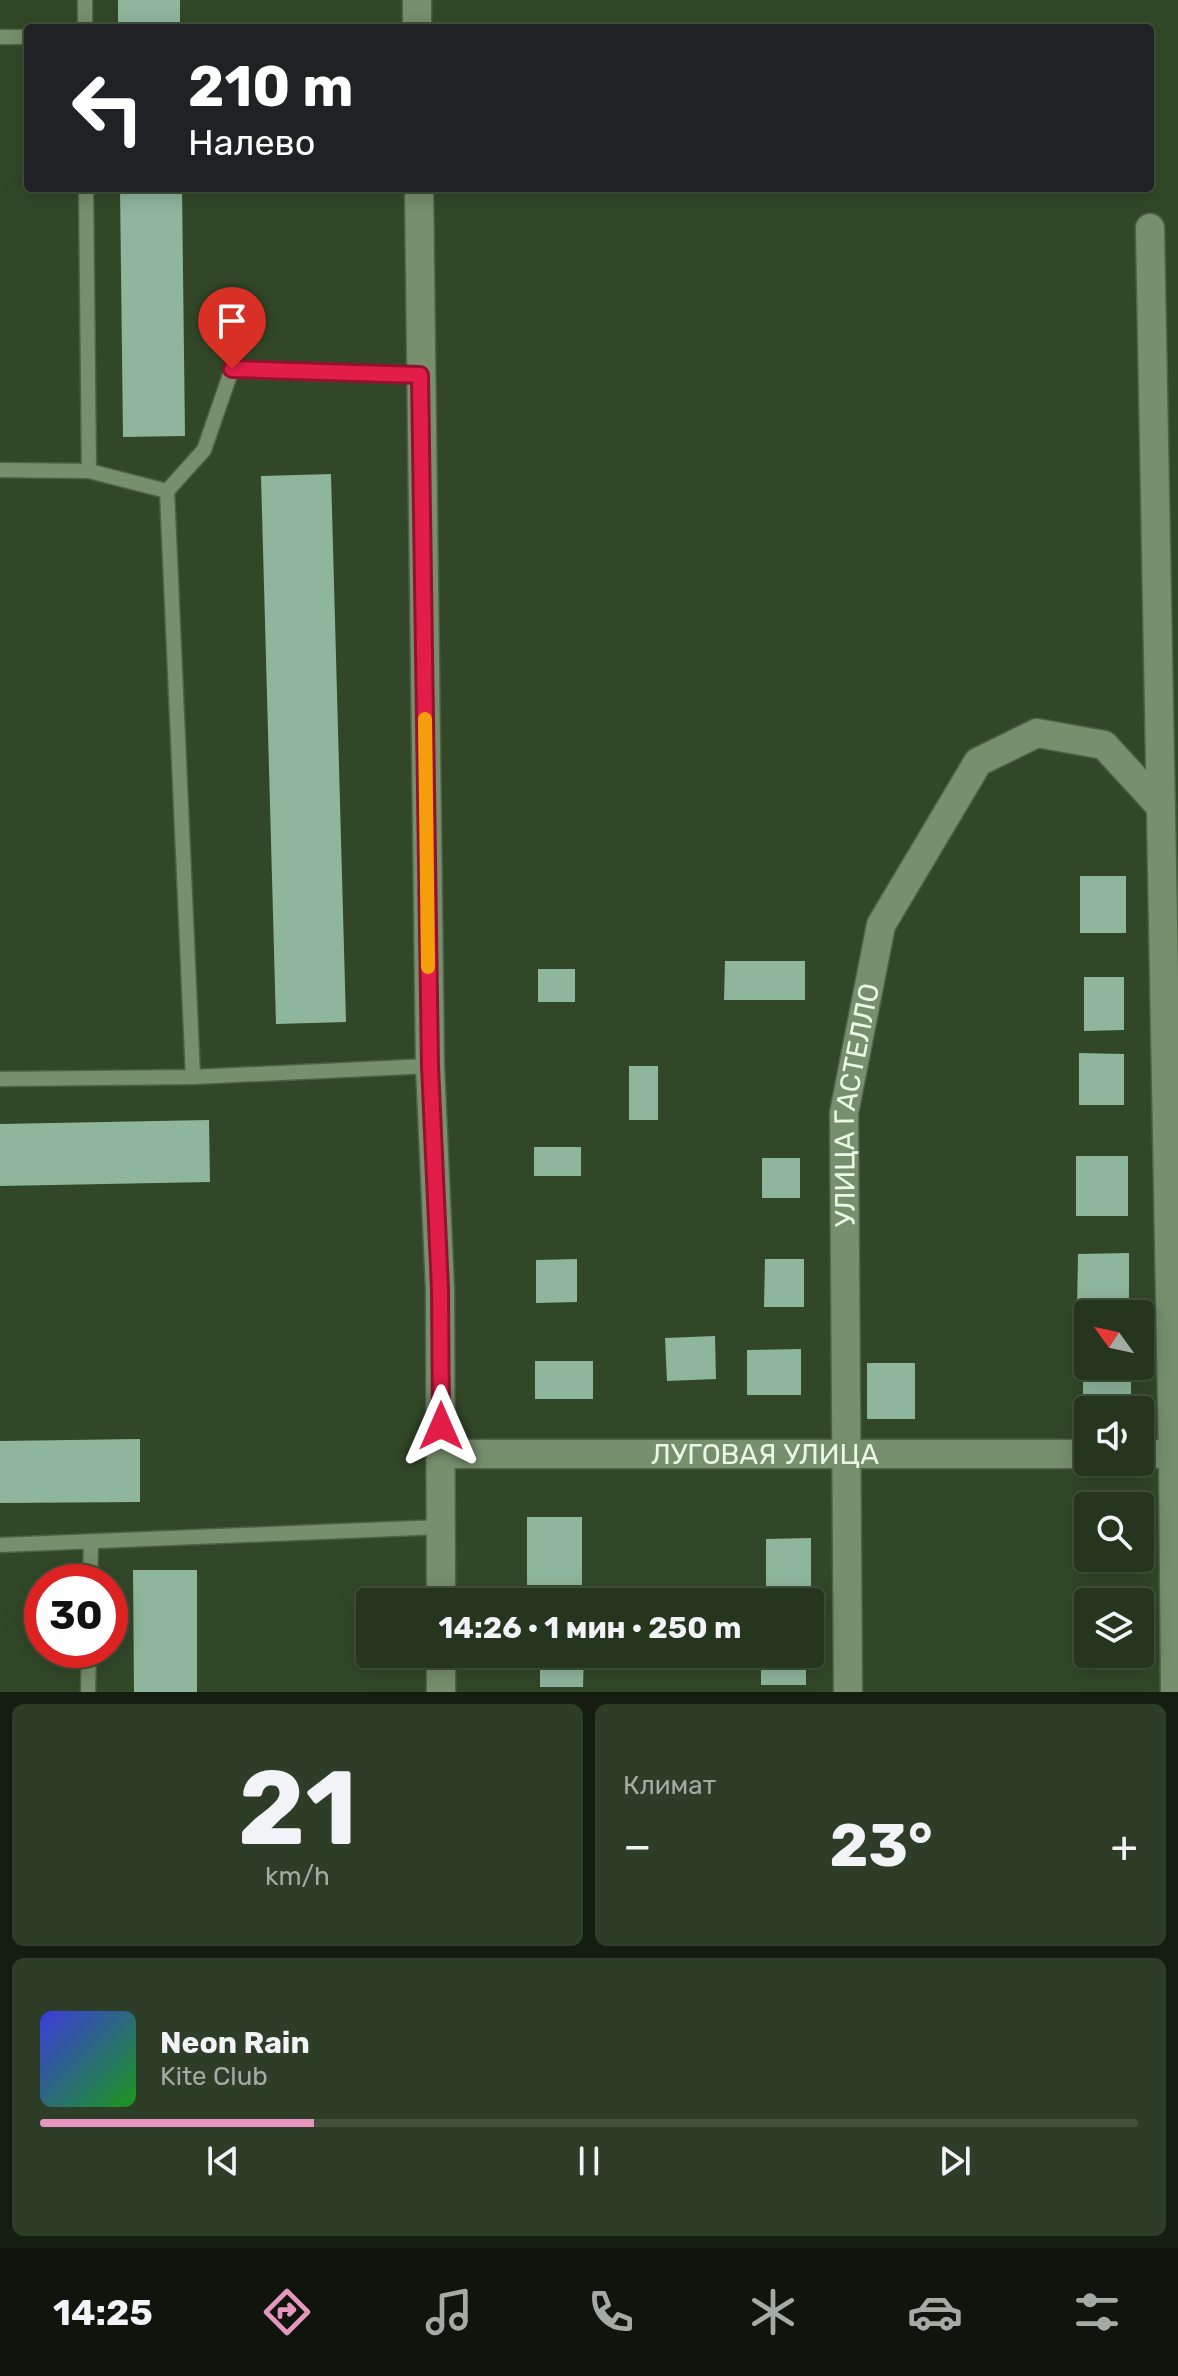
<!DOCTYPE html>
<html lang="ru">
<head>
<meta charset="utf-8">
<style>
  body { margin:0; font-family:Rubik,sans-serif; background:#2e3d27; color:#f1f3f6; height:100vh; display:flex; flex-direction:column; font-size:30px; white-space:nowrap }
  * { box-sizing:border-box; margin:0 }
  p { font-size:26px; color:#a4aba4 }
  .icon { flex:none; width:44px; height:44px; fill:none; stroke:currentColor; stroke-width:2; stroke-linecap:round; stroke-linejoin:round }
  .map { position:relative; height:1692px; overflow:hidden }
  .details { display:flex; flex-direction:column; gap:12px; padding:12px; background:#151d10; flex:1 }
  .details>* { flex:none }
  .banner { position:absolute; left:24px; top:24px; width:1130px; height:168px; border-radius:8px; box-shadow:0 4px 20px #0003,0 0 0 2px #42503c; background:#202124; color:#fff; overflow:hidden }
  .needle { width:52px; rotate:303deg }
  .fabs { position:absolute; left:1074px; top:1300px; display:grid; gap:16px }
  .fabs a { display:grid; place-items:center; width:80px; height:80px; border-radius:8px; background:#26351e; box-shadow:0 4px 20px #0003,0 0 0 2px #42503c; font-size:40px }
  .speed { position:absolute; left:24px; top:1564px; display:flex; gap:16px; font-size:40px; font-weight:700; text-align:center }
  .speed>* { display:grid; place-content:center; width:104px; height:104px; border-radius:50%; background:#26351e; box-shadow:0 4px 20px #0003,0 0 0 2px #42503c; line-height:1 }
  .speed .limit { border:12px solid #d22; background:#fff; color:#111 }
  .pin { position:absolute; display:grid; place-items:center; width:68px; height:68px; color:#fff; margin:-82px -34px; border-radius:50% 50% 50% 0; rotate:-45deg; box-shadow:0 0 8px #0007 }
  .pin .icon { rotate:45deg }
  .me { position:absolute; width:88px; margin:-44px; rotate:0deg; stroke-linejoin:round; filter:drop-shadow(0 0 6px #0008) }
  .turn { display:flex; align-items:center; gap:28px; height:168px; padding:0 32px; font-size:36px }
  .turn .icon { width:104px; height:104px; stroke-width:2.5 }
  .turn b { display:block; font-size:56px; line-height:68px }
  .big { font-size:60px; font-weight:700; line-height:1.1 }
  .details .tile { flex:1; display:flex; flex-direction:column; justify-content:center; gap:12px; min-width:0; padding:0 28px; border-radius:12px; background:#2e3d27 }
  .details .dial { align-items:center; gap:0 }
  .dial b { font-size:104px; line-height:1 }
  .song { display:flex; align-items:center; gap:24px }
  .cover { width:96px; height:96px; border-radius:12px; background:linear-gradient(135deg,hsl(240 70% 55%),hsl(120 70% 35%)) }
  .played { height:8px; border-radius:4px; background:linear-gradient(90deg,#e797bd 25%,#42503c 25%) }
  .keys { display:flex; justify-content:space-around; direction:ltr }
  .heat { display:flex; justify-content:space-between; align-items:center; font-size:44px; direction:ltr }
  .details .tiles { flex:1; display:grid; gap:12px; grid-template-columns:1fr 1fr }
  .tile:last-child { grid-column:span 2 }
  .trip { position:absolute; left:356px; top:1588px; width:468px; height:80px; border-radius:8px; background:#26351e; box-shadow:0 4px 20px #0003,0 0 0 2px #42503c; font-weight:700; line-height:80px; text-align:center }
  .dock { display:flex; height:128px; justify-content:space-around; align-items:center; background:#0f150c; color:#a4aba4 }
  .dock .icon { width:56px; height:56px }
  .dock .current { color:#e797bd }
  .dock b { font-size:36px; color:#f1f3f6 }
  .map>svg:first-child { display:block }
  .building { fill:#8eb69c }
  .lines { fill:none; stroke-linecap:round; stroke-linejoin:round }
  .service-casing { stroke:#4f6247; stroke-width:17 }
  .minor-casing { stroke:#4f6247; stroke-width:31 }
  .service { stroke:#778f6d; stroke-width:14 }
  .minor { stroke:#778f6d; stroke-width:28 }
  .route-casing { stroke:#92132f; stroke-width:20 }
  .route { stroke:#e11d48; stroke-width:14 }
  .slow { stroke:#f59e0b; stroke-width:14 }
  .labels { text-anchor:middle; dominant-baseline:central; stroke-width:8; stroke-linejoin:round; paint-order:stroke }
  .street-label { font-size:28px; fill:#eaf8e5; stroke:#324728 }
</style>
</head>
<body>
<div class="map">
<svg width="1178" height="1692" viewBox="0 0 1178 1692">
  <rect width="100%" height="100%" fill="#324728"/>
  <path class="building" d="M 118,0 L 180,0 L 180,28 L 118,28 Z
    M 120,188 L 182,188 L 185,436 L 123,437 Z
    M 331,474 L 346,1022 L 276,1024 L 261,476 Z
    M 1080,876 L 1126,876 L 1126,933 L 1080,933 Z
    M 725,961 L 805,961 L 805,1000 L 724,1000 Z
    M 538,969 L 575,969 L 575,1002 L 538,1002 Z
    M 1084,977 L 1124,977 L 1124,1030 L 1084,1031 Z
    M 1079,1053 L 1124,1054 L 1124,1105 L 1079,1105 Z
    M 629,1066 L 658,1066 L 658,1120 L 629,1120 Z
    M 209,1120 L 210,1182 L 0,1186 L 0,1124 Z
    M 534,1147 L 581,1147 L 581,1176 L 534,1176 Z
    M 1076,1156 L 1128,1156 L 1128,1216 L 1076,1216 Z
    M 762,1158 L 800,1158 L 800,1198 L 762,1198 Z
    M 1129,1253 L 1129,1309 L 1077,1309 L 1078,1254 Z
    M 577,1259 L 577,1302 L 536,1303 L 536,1260 Z
    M 765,1259 L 804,1259 L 804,1307 L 764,1307 Z
    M 715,1336 L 716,1379 L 667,1381 L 665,1338 Z
    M 1083,1346 L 1088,1346 L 1088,1366 L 1131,1366 L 1131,1403 L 1083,1403 Z
    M 801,1349 L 801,1395 L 747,1395 L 747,1350 Z
    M 535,1361 L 593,1361 L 593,1399 L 535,1399 Z
    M 867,1363 L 915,1363 L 915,1419 L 867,1419 Z
    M 140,1439 L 140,1502 L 0,1503 L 0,1441 Z
    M 527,1517 L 582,1517 L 582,1585 L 527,1585 Z
    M 811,1538 L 811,1590 L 766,1590 L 766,1539 Z
    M 133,1570 L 197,1570 L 197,1692 L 134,1692 Z
    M 540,1654 L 584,1654 L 583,1687 L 540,1687 Z
    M 761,1654 L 806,1654 L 806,1685 L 761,1685 Z"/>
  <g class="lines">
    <defs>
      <path id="service" d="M 85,28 L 85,0
        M 0,37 L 28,37
        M 86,188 L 89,471
        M 0,470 L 89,471 L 167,491 L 204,450 L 232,369 L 420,375
        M 167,491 L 193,1077
        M 0,1079 L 193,1077 L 430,1066
        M 0,1545 L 441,1527
        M 90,1582 L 91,1542
        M 88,1692 L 89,1650"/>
      <g id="minor">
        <path d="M 417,0 L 417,28"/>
        <path d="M 419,188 L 430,1066 L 440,1289 L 441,1602"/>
        <path d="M 1150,228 L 1173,1454 L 1175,1692"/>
        <path id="s1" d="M 441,1454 L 1088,1454"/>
        <path d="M 1140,1454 L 1178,1454"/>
        <path d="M 441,1654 L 441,1692"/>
        <path id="s2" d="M 848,1692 L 844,1113 L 881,925 L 978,762 L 1037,733 L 1104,745 L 1161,807"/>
      </g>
    </defs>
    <use href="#service" class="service-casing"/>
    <use href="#minor" class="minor-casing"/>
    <use href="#service" class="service"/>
    <use href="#minor" class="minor"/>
  </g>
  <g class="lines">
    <defs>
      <path id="route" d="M 232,369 L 420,375 L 430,1066 L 440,1289 L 441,1426"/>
    </defs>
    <use href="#route" class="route-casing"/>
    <use href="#route" class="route"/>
    <path class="slow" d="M 425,719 L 428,967"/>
  </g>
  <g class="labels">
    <g class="street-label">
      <text stroke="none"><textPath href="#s2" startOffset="588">УЛИЦА ГАСТЕЛЛО</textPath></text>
      <text stroke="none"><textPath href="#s1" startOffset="324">ЛУГОВАЯ УЛИЦА</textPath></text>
    </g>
  </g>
</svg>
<div class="fabs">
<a><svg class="needle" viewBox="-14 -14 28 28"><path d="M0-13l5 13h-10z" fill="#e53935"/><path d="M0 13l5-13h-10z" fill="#a4aba4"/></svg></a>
<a><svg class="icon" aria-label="sound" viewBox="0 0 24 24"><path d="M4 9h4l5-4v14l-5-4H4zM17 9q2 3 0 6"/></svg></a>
<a><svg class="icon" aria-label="search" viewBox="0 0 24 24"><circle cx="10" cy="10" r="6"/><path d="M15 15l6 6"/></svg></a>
<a><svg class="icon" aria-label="layers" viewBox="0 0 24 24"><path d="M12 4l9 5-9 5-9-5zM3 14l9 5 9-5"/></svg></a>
</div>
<div class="speed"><div class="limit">30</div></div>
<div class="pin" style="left:232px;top:369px;background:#d93025"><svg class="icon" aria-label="arrive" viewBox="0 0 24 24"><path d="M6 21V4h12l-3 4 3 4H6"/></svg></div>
<svg class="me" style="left:441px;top:1426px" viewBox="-20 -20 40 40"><path d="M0-17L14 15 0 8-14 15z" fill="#e11d48" stroke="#fff" stroke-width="4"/></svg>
<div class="trip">14:26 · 1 мин · 250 m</div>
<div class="banner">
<div class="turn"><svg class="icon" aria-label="left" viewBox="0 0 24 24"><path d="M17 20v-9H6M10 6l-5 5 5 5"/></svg><div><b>210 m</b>Налево</div></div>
</div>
</div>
<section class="details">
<div class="tiles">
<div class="tile dial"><b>21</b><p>km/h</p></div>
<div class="tile"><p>Климат</p>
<div class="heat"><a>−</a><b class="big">23°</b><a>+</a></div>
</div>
<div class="tile">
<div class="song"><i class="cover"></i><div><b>Neon Rain</b><p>Kite Club</p></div></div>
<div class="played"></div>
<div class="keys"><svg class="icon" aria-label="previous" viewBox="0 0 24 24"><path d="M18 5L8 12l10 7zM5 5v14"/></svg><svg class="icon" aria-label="pause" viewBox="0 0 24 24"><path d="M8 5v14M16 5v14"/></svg><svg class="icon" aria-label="next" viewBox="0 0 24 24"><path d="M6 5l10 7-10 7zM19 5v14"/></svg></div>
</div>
</div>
</section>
<nav class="dock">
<b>14:25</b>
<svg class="icon current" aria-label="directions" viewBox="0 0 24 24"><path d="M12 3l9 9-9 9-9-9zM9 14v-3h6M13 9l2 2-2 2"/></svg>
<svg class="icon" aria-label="music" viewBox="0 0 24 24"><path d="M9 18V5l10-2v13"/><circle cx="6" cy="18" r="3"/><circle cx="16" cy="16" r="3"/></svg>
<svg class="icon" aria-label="phone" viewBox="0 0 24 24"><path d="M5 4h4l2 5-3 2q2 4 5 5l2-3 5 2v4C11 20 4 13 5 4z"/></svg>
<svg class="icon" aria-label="climate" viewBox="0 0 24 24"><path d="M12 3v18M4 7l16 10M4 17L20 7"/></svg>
<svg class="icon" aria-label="car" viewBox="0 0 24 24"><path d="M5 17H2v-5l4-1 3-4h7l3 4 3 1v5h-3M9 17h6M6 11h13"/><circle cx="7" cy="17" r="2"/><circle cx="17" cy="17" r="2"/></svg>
<svg class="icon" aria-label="filters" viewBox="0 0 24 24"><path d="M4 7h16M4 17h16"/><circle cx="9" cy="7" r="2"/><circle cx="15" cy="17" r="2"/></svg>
</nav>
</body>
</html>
